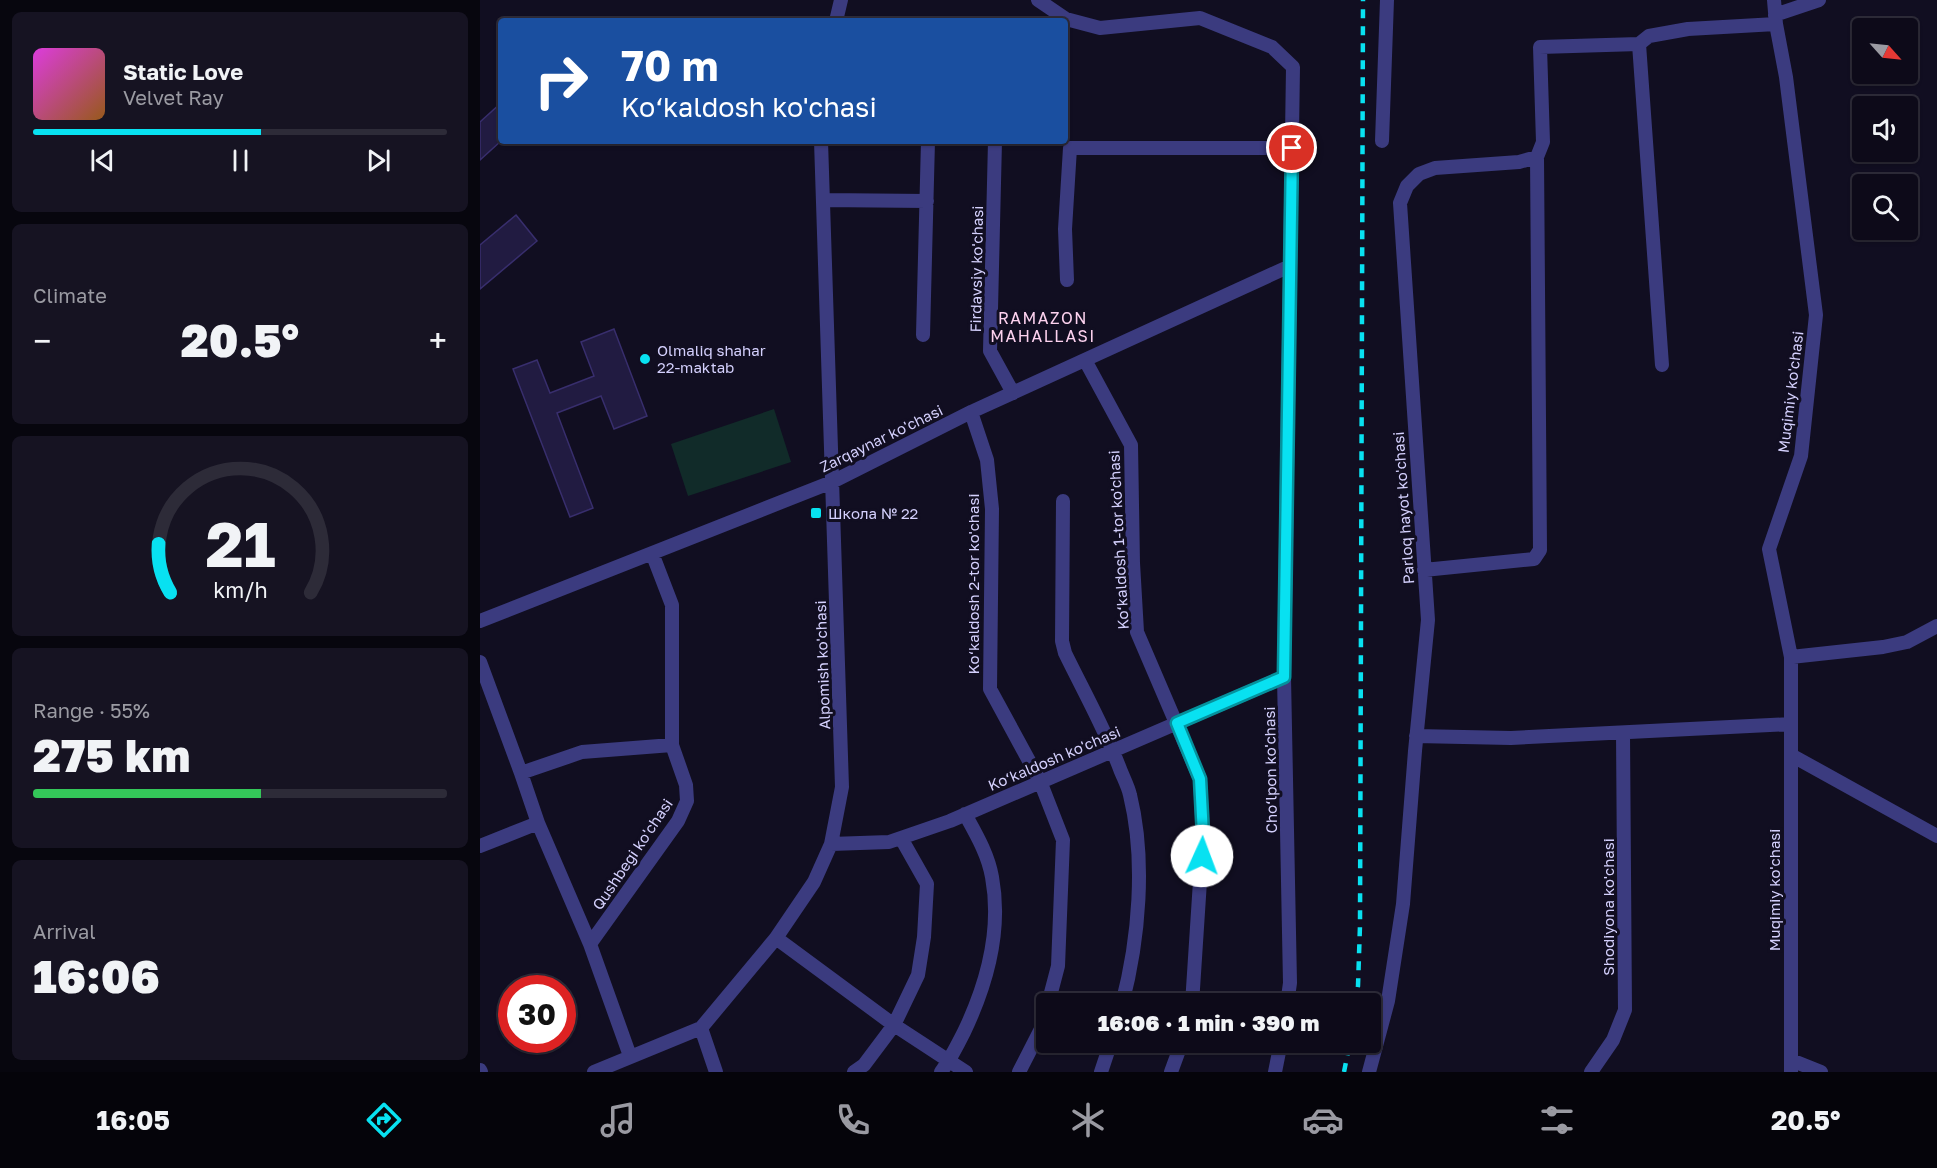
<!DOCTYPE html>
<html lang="en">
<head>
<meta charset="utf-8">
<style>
  body { margin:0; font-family:"Golos Text",sans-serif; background:#161322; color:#f1f3f6; height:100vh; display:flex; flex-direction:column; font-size:22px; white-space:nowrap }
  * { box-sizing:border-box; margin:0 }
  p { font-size:20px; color:#9a9aa2 }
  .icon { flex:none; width:33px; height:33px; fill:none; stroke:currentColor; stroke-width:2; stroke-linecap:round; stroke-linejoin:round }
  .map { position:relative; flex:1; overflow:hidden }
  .panel { display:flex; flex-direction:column; gap:12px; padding:12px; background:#07060e; width:480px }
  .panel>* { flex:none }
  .hud { position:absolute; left:18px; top:18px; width:570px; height:126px; border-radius:6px; box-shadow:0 2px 4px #0004,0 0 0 2px #2d2b38; background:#1a4fa0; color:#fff; overflow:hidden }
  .needle { width:39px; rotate:117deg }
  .controls { position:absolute; left:1372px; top:18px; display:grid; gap:12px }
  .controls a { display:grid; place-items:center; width:66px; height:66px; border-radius:6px; background:#0d0a19; box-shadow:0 2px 4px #0004,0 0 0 2px #2d2b38; font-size:30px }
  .speed { position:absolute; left:18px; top:975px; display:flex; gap:12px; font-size:30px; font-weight:700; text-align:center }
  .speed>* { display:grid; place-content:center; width:78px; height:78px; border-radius:50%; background:#0d0a19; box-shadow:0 2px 4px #0004,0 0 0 2px #2d2b38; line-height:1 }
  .speed .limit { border:9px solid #d22; background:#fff; color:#111 }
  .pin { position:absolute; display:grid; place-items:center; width:51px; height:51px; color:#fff; margin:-26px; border:3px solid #fff; border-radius:50%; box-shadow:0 2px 6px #0007 }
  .me { position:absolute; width:66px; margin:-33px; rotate:2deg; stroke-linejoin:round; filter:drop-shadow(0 0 4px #0008) }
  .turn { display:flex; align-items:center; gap:21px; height:126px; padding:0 24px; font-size:27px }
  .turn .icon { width:78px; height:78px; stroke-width:2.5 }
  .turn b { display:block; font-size:42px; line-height:51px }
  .big { font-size:45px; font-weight:800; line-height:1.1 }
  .panel .tile { flex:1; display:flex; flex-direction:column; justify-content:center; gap:9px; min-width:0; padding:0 21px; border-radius:9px; background:#161322 }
  .panel .dial { align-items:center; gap:0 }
  .dial svg { height:156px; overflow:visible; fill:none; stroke:#2d2b38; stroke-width:7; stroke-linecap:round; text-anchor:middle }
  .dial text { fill:#f1f3f6; stroke:none }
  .song { display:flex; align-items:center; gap:18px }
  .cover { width:72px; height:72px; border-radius:9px; background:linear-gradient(135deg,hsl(300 70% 55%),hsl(30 70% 35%)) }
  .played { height:6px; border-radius:3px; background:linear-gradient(90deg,#08e1f1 55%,#2d2b38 55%) }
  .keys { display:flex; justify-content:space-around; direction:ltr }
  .heat { display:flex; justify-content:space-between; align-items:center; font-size:33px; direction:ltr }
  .charge { height:9px; border-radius:4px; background:linear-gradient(90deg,#34c759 55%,#2d2b38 0) }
  .trip { position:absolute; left:556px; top:993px; width:345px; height:60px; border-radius:6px; background:#0d0a19; box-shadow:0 2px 4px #0004,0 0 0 2px #2d2b38; font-weight:800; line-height:60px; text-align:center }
  .tabs { display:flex; height:96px; justify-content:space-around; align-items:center; background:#05040a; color:#9a9aa2 }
  .tabs .icon { width:42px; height:42px }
  .tabs .active { color:#08e1f1 }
  .tabs b { font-size:27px; color:#f1f3f6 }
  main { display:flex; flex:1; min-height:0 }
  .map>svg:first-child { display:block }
  .green { fill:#112b29 }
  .building { fill:#211b41; stroke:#382e6d; stroke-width:1.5 }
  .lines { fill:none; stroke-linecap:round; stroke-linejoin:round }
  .minor { stroke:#3b3b7f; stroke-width:14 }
  .rail { stroke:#08e1f1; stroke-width:4.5; stroke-dasharray:9 8; stroke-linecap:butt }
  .route-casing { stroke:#05929d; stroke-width:15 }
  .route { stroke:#08e1f1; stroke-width:10 }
  .poi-dot { fill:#08e1f1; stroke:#110e21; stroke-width:2 }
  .labels { text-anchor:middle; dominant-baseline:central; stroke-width:6; stroke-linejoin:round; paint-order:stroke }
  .street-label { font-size:15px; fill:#d4d0fd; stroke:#110e21 }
  .poi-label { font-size:15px; fill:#d4d0fd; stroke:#110e21; text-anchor:start }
  .neighbourhood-label { font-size:16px; letter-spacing:1.5px; fill:#fdd2ef; stroke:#110e21 }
</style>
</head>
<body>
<main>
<section class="panel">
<div class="tile">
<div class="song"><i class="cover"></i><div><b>Static Love</b><p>Velvet Ray</p></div></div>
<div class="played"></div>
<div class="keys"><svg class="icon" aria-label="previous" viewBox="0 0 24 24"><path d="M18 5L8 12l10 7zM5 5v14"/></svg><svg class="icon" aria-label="pause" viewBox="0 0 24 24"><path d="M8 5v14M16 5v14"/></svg><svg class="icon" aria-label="next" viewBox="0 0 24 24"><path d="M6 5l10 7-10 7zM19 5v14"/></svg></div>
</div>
<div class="tile"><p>Climate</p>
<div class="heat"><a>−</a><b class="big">20.5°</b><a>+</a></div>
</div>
<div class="tile dial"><svg viewBox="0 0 100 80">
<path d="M14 69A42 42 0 1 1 86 69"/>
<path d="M14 69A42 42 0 0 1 8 44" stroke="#08e1f1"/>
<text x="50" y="56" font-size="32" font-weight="700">21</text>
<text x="50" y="72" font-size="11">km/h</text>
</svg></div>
<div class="tile"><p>Range · 55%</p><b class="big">275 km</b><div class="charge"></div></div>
<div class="tile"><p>Arrival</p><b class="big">16:06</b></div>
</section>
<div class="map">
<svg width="1457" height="1072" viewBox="0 0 1457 1072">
  <rect width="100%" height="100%" fill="#110e21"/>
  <path class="green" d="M 294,409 L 311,462 L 208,496 L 191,444 Z"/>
  <path class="building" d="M 21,103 L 21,141 L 0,160 L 0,122 Z
    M 36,215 L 57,241 L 0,289 L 0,245 Z
    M 134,329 L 167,416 L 134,429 L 121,396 L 77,413 L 113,508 L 90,517 L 33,369 L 57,360 L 70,393 L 114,376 L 101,342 Z"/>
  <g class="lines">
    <path class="minor" d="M 558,0 L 586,19 L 620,28 L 720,18 L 792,47 L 813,67 L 804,677 L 810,983 L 807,1004
      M 1294,0 L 1296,24 L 1306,77 L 1336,315 L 1321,456 L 1289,549 L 1311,657 L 1311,1072
      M 1295,15 L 1339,0
      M 356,21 L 361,0
      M 1159,44 L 1182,365
      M 515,141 L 510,351 L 533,393
      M 902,141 L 907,0
      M 343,200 L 447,201
      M 587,280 L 585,229 L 590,148 L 811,148
      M 443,335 L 448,141
      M 605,360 L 651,445 L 653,563 L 657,632 L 720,779 L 723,835 L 712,1004
      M 491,412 L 507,460 L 512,509 L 510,689 L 560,781 L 583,840 L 578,966 L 568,1004
      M 583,501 L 582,641 L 585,653 C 604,692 625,729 640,769 C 643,777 648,786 650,795 C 666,860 659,940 642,1004
      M 944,570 L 1054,559 L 1060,550 L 1057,157
      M 0,621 L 352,482 L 491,412 L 810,266
      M 1311,657 L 1403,647 L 1427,642 L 1457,626
      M 0,662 L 41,773 L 58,823 L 110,944 L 150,1056
      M 936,736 L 1031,738 L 1311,724
      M 1311,755 L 1457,836
      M 41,773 L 102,752 L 192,745
      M 351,844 L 409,842 L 470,821 L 804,677
      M 0,846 L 58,823
      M 296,938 L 414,1025 L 486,1072
      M 110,944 L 198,821 L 207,801 L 206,785 L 192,745 L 192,605 L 172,553
      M 221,1028 L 236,1072
      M 1311,1060 L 1341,1072
      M 0,1070 L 1,1072
      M 114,1072 L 221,1028 L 296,938 L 334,882 L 351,844 L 362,787 L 341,141
      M 374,1072 L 384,1065 L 414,1025 L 438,975 L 444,937 L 447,884 L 421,838
      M 461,1072 C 470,1060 477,1046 484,1032 C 507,984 522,931 512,877 C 508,854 496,834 485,814
      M 539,1072 L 562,1027 L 567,1007
      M 621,1072 L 631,1042
      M 691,1072 L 702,1042
      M 795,1072 L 801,1042
      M 889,1072 L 908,1001 L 923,904 L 935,751 L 948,620 L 920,203 L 927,186 L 939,174 L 955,168 L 1039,162 L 1057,157 L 1063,142 L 1060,47 L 1159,44 L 1169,36 L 1208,29 L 1296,24
      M 1111,1072 L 1133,1040 L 1145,1010 L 1143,733"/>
    <path class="rail" d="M 875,1004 L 878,986 L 880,925 L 883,0
      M 864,1072 L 870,1042"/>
  </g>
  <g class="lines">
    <defs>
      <path id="route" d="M 722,856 L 723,835 L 720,779 L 697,723 L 804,677 L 812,148"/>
    </defs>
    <use href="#route" class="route-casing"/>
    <use href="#route" class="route"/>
  </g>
  <g class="poi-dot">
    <circle cx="165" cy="359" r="6"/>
    <rect x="330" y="507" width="12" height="12" rx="3"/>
  </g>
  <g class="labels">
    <g class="street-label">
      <text transform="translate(496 269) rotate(-89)">Firdavsiy ko'chasi</text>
      <text transform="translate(1310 392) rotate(-83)">Muqimiy ko'chasi</text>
      <text transform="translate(401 438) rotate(-26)">Zarqaynar ko'chasi</text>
      <text transform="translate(923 508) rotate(-94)">Parloq hayot ko'chasi</text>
      <text transform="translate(638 540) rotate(-93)">Ko‘kaldosh 1-tor ko'chasi</text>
      <text transform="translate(493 584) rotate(-90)">Ko‘kaldosh 2-tor ko'chasi</text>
      <text transform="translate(342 665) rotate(-92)">Alpomish ko'chasi</text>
      <text transform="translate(574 758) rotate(-23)">Ko‘kaldosh ko'chasi</text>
      <text transform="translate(790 770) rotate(-91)">Cho‘lpon ko'chasi</text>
      <text transform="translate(152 854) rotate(-56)">Qushbegi ko'chasi</text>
      <text transform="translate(1294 890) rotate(-90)">Muqimiy ko'chasi</text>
      <text transform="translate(1128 907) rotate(-90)">Shodiyona ko'chasi</text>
    </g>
    <g class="poi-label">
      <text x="177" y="350">Olmaliq shahar<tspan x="177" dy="17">22-maktab</tspan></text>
      <text x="348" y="513">Школа № 22</text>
    </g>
    <g class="neighbourhood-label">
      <text x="563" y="318">RAMAZON<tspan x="563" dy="18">MAHALLASI</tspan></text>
    </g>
  </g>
</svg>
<div class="controls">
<a><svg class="needle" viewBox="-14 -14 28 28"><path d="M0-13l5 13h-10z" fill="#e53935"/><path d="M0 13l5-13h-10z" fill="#9a9aa2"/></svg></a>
<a><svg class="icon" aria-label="sound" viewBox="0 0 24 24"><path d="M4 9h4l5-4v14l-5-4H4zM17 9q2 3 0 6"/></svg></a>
<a><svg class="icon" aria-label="search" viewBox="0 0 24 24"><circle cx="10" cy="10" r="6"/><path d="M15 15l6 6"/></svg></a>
</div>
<div class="speed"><div class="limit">30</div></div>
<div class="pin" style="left:812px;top:148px;background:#d93025"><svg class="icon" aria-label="arrive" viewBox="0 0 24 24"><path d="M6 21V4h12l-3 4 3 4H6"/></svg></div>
<svg class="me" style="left:722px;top:856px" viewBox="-20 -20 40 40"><circle r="19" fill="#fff"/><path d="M0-13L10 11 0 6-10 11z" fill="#08e1f1"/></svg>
<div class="trip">16:06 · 1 min · 390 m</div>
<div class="hud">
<div class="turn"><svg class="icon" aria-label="right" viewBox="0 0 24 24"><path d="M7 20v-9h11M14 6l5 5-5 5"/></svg><div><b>70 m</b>Ko‘kaldosh ko'chasi</div></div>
</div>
</div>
</main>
<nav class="tabs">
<b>16:05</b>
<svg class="icon active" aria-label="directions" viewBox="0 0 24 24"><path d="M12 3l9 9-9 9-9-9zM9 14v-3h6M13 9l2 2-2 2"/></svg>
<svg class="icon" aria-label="music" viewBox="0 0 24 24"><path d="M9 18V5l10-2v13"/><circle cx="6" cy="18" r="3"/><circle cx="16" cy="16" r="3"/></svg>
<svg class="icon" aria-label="phone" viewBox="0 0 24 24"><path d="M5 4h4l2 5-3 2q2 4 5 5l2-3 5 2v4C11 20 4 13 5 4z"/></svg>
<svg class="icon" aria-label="climate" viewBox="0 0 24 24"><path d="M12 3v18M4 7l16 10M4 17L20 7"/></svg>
<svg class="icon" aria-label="car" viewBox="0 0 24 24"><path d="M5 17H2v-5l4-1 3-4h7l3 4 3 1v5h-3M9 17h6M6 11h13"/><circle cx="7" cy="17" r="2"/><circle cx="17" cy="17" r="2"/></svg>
<svg class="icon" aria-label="filters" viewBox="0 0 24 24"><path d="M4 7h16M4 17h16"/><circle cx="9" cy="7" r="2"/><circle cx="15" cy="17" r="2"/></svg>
<b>20.5°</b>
</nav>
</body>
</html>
